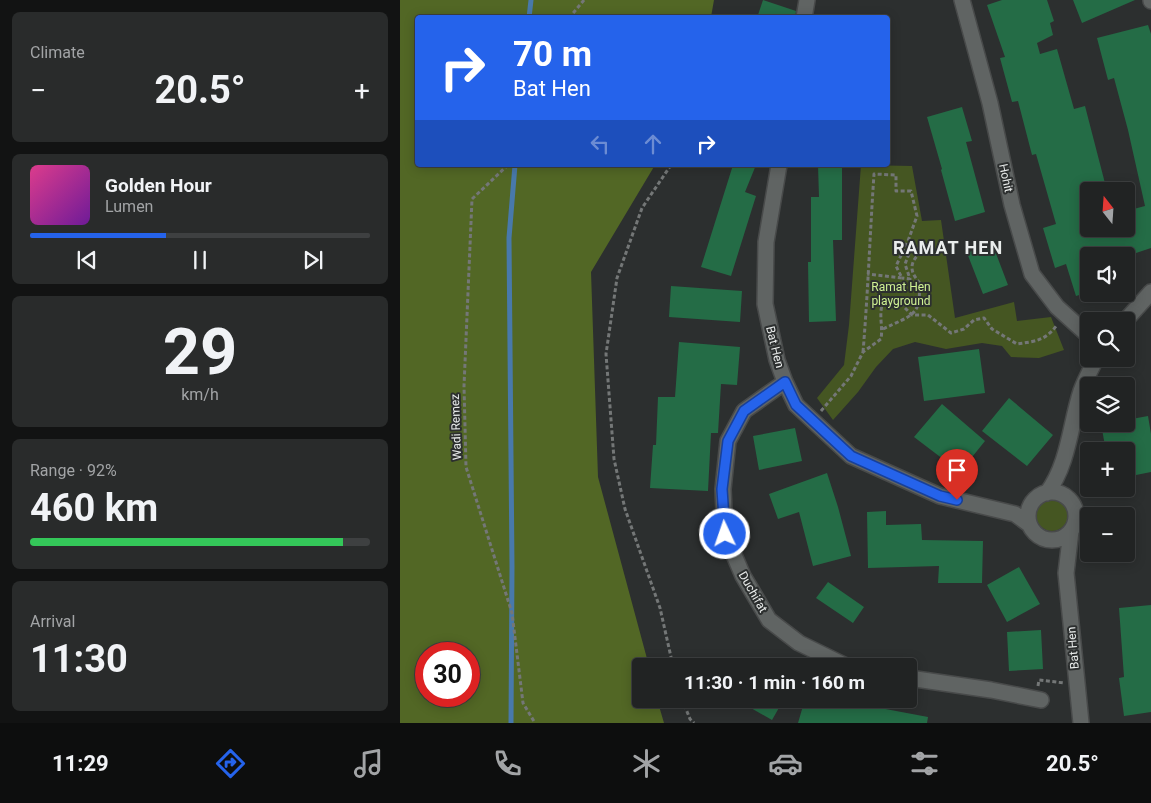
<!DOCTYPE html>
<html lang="en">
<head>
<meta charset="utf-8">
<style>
  body { margin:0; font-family:Roboto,sans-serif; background:#292b2b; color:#f1f3f6; height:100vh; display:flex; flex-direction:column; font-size:19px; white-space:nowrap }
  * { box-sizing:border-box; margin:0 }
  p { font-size:16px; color:#a2a4a6 }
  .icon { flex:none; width:28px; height:28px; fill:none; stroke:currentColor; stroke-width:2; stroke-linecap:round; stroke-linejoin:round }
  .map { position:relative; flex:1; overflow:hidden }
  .side { display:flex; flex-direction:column; gap:12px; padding:12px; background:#121313; width:400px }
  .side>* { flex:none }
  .banner { position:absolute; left:15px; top:15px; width:475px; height:152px; border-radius:5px; box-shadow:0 2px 12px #0003,0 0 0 1px #3e4041; background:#2563eb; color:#fff; overflow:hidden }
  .needle { width:32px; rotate:343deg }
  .tools { position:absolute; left:680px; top:182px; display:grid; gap:10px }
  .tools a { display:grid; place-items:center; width:55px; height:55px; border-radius:5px; background:#212323; box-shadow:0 2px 12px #0003,0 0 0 1px #3e4041; font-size:25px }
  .speed { position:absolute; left:15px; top:642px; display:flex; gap:10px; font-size:25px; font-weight:700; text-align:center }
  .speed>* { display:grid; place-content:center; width:65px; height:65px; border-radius:50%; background:#212323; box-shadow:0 2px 12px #0003,0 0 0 1px #3e4041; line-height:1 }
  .speed .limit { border:8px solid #d22; background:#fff; color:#111 }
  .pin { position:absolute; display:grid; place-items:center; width:42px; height:42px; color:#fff; margin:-51px -21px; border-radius:50% 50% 50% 0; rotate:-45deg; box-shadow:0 0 5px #0007 }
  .pin .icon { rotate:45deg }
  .me { position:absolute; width:55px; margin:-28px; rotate:357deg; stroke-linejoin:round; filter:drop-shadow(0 0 4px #0008) }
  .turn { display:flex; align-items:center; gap:18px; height:105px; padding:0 15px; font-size:22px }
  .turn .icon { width:65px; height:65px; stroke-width:2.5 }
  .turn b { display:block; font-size:35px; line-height:42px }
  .lanes { display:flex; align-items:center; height:48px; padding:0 15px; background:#0003; justify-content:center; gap:25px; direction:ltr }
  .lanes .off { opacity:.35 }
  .big { font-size:38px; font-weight:700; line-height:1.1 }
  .side .widget { flex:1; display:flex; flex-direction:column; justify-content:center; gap:8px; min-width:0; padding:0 18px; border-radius:8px; background:#292b2b }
  .side .dial { align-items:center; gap:0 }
  .dial b { font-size:65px; line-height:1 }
  .song { display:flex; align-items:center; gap:15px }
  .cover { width:60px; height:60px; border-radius:8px; background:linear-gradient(135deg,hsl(330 70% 55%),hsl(280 70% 35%)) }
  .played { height:5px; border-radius:2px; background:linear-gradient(90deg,#2563eb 40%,#3e4041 40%) }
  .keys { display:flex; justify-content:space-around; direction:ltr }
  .heat { display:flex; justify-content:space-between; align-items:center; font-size:28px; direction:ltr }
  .charge { height:8px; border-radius:4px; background:linear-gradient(90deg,#34c759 92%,#3e4041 0) }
  .trip { position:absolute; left:232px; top:658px; width:285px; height:50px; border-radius:5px; background:#212323; box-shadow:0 2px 12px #0003,0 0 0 1px #3e4041; font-weight:700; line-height:50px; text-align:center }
  .dock { display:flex; height:80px; justify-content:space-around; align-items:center; background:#0d0e0e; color:#a2a4a6 }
  .dock .icon { width:35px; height:35px }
  .dock .selected { color:#2563eb }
  .dock b { font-size:22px; color:#f1f3f6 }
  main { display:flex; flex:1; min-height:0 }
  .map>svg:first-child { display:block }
  .green { fill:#455622 }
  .forest { fill:#526725; fill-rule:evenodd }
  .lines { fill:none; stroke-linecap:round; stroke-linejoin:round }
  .stream { stroke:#4879ab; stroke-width:5 }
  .building { fill:#246c46 }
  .street-casing { stroke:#484a4a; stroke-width:18 }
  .path { stroke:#747777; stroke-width:3; stroke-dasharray:4 2.5; stroke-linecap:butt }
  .street { stroke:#606463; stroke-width:15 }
  .route-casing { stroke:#184099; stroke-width:12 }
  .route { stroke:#2563eb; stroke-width:9 }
  .labels { text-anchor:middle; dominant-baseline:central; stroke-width:4; stroke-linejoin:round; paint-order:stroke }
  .street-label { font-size:12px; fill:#eaedec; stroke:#2c2f2f }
  .park-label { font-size:12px; fill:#d0f294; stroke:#2c2f2f }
  .district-label { font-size:18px; font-weight:bold; letter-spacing:1px; fill:#eaedec; stroke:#2c2f2f }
</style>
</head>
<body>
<main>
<section class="side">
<div class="widget"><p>Climate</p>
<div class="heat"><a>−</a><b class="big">20.5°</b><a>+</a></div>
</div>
<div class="widget">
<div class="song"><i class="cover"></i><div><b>Golden Hour</b><p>Lumen</p></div></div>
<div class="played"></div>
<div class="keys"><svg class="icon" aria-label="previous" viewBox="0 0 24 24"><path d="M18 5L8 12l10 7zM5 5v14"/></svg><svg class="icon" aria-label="pause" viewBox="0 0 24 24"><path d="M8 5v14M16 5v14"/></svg><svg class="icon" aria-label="next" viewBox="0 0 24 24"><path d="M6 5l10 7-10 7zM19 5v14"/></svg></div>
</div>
<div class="widget dial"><b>29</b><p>km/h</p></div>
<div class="widget"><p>Range · 92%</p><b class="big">460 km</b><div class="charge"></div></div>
<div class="widget"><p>Arrival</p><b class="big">11:30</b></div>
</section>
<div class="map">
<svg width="751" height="723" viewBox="0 0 751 723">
  <rect width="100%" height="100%" fill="#2c2f2f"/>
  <path class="green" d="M 461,165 L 512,166 L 522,221 L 541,220 L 555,318 L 614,302 L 617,321 L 651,317 L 664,350 L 639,358 L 611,357 L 602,346 L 582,343 L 546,349 L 515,342 L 493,349 L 476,367 L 458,392 L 433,420 L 417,398 L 444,365 L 449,325 Z
    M636 515a16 16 0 1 1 32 0a16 16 0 1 1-32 0Z"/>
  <path class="forest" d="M 0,0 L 314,0 L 311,17 L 18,18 L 18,165 L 255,165 L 191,272 L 198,477 L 249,666 L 241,666 L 241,699 L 257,699 L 264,723 L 0,723 ZM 26,654 L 69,654 L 69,696 L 26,696 Z"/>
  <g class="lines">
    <path class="stream" d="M 129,18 L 131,0
      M 111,723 L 112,567 L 109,238 L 115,165"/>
  </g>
  <path class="building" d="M 363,0 L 396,11 L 395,18 L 357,18 Z
    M 602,0 L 647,0 L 654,21 L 650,23 L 653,35 L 637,43 L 640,54 L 657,49 L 674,109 L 685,106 L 707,191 L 689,191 L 689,229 L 726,229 L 726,211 L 745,206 L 728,130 L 714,78 L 708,80 L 697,38 L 748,25 L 751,34 L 751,248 L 727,256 L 724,246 L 689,256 L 689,292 L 676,296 L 666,264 L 655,268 L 643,228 L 656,224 L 636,154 L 632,155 L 618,101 L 612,102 L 600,58 L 605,57 L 587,5 Z
    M 673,0 L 735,0 L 682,23 Z
    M 562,107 L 572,141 L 566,142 L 585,212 L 555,221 L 541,170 L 542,169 L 527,117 Z
    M 333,165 L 356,165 L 345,192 L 356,196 L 331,276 L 301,267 Z
    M 418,165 L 442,165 L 442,240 L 433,240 L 436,321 L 409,322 L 408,262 L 411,262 L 411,197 L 419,197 Z
    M 592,243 L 608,285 L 583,294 L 567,253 Z
    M 271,286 L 342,291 L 340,322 L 269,317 Z
    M 279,342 L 340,347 L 337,385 L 321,384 L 318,433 L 311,433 L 308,491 L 250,488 L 253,445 L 256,445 L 258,397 L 275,397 Z
    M 579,349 L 585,393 L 524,401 L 518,357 Z
    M 609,398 L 653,435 L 627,466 L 582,431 Z
    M 542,404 L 585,441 L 560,472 L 514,437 Z
    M 748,416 L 751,434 L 751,472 L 726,477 L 726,451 L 706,451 L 701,424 L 726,424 L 726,420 Z
    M 395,428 L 402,461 L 359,470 L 353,436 Z
    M 427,473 L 438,507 L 451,556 L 413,566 L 399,512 L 378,519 L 369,494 Z
    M 486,511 L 486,525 L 521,524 L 522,540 L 583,541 L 582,583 L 538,583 L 539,566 L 468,568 L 467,512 Z
    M 619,567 L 640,604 L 607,622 L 587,585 Z
    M 428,582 L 464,607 L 453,623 L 416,598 Z
    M 751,605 L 751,712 L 724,716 L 719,678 L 724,677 L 719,608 Z
    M 641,630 L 643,669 L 609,671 L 607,632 Z
    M 335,699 L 384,699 L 372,720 Z
    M 405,699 L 449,699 L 460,702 L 459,704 L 528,717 L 527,723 L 398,723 Z"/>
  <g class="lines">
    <defs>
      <path id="street" d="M 562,0 L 590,103 L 612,205 L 632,274 L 657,307 L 689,336
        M 751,0 L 751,1
        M 404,18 L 407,0
        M 379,165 L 366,242 L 365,304 L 377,360 L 385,382 L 396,405 L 451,456 L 540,496 L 615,514 L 630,525
        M 725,321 L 751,292
        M 385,382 L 344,411 L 328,441 L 323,489 L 325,534 L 343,576 L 369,620 L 399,643 L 446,666
        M628 516a24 24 0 1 1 48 0a24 24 0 1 1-48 0Z
        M 647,493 C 669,463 670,425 681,391 C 685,380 691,369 696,359
        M 671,531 L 666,573 L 681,723
        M 509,678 L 591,690 L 641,700"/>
    </defs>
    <use href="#street" class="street-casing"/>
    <path class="path" d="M 169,18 L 184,0
      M 108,165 L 72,199 L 64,386 L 66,467 L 112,613 L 123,703 L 135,723
      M 271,165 L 242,208 L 217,278 L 206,354 L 214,459 L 225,509 L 260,608 L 273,666
      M 483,329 C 511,315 522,317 519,282 C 509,271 510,262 520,253 L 515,247 L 509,254 L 505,264 L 510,279 L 502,278
      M 463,352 C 468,292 470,233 474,174 L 496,175 L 496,191 L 511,191 L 517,216 L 508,241 L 496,266 L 502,278 L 467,274
      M 421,411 L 451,376 L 463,352 L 481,339 C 483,327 479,317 482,305 L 490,300 L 501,304 L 512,315 L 528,315 L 551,333 L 564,329 L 574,320 L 584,318 L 592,329 L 617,344 C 636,341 645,341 657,325
      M 638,686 L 639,680 L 664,683
      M 282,699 L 290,719 L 294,723"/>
    <use href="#street" class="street"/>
  </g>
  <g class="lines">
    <defs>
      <path id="route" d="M 325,534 L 322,489 L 328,441 L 344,411 L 385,382 L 396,405 L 451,456 L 540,496 L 557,500"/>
    </defs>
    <use href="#route" class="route-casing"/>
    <use href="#route" class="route"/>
  </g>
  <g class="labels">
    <g class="street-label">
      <text transform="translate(606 178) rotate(78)">Hohit</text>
      <text transform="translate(375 347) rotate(76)">Bat Hen</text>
      <text transform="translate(56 427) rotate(-92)">Wadi Remez</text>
      <text transform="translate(353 592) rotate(60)">Duchifat</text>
      <text transform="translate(673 648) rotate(-95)">Bat Hen</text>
    </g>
    <g class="park-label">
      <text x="501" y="287">Ramat Hen<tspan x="501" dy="14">playground</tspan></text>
    </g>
    <g class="district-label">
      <text x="548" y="247">RAMAT HEN</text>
    </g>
  </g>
</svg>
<div class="tools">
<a><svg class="needle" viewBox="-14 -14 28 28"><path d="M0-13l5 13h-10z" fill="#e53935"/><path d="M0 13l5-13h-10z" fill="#a2a4a6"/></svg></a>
<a><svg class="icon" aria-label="sound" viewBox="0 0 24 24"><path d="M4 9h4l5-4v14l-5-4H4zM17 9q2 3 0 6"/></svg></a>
<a><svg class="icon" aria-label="search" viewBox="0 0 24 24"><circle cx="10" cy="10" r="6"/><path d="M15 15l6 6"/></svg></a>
<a><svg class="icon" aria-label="layers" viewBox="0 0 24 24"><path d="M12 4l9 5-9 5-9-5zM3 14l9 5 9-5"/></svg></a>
<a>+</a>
<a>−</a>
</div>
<div class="speed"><div class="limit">30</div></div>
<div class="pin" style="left:557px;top:500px;background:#d93025"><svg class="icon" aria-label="arrive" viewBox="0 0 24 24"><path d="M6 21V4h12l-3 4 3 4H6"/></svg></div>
<svg class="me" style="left:325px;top:534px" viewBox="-20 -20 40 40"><circle r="17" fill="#2563eb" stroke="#fff" stroke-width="3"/><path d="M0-11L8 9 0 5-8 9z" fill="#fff"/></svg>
<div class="trip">11:30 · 1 min · 160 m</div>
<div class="banner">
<div class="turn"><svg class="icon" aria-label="right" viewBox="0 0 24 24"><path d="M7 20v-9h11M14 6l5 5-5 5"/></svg><div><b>70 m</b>Bat Hen</div></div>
<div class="lanes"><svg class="icon off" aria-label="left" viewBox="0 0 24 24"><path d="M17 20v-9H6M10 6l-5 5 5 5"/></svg><svg class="icon off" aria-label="ahead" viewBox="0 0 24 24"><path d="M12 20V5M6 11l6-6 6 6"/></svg><svg class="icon" aria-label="right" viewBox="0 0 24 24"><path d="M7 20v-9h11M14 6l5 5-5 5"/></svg></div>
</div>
</div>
</main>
<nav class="dock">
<b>11:29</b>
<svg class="icon selected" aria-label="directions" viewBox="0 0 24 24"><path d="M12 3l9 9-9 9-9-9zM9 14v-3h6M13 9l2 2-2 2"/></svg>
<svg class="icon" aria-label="music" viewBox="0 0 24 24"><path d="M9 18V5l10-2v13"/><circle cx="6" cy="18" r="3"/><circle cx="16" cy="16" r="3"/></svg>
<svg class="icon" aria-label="phone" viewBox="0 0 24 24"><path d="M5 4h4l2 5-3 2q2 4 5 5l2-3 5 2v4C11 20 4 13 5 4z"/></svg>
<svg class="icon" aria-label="climate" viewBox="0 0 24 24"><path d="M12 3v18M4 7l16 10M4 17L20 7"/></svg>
<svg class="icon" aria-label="car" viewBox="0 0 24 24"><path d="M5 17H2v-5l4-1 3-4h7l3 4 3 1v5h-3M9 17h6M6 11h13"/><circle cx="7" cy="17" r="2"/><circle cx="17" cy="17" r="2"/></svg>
<svg class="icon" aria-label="filters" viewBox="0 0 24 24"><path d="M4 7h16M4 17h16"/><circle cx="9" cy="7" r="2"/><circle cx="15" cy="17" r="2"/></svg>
<b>20.5°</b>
</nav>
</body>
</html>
